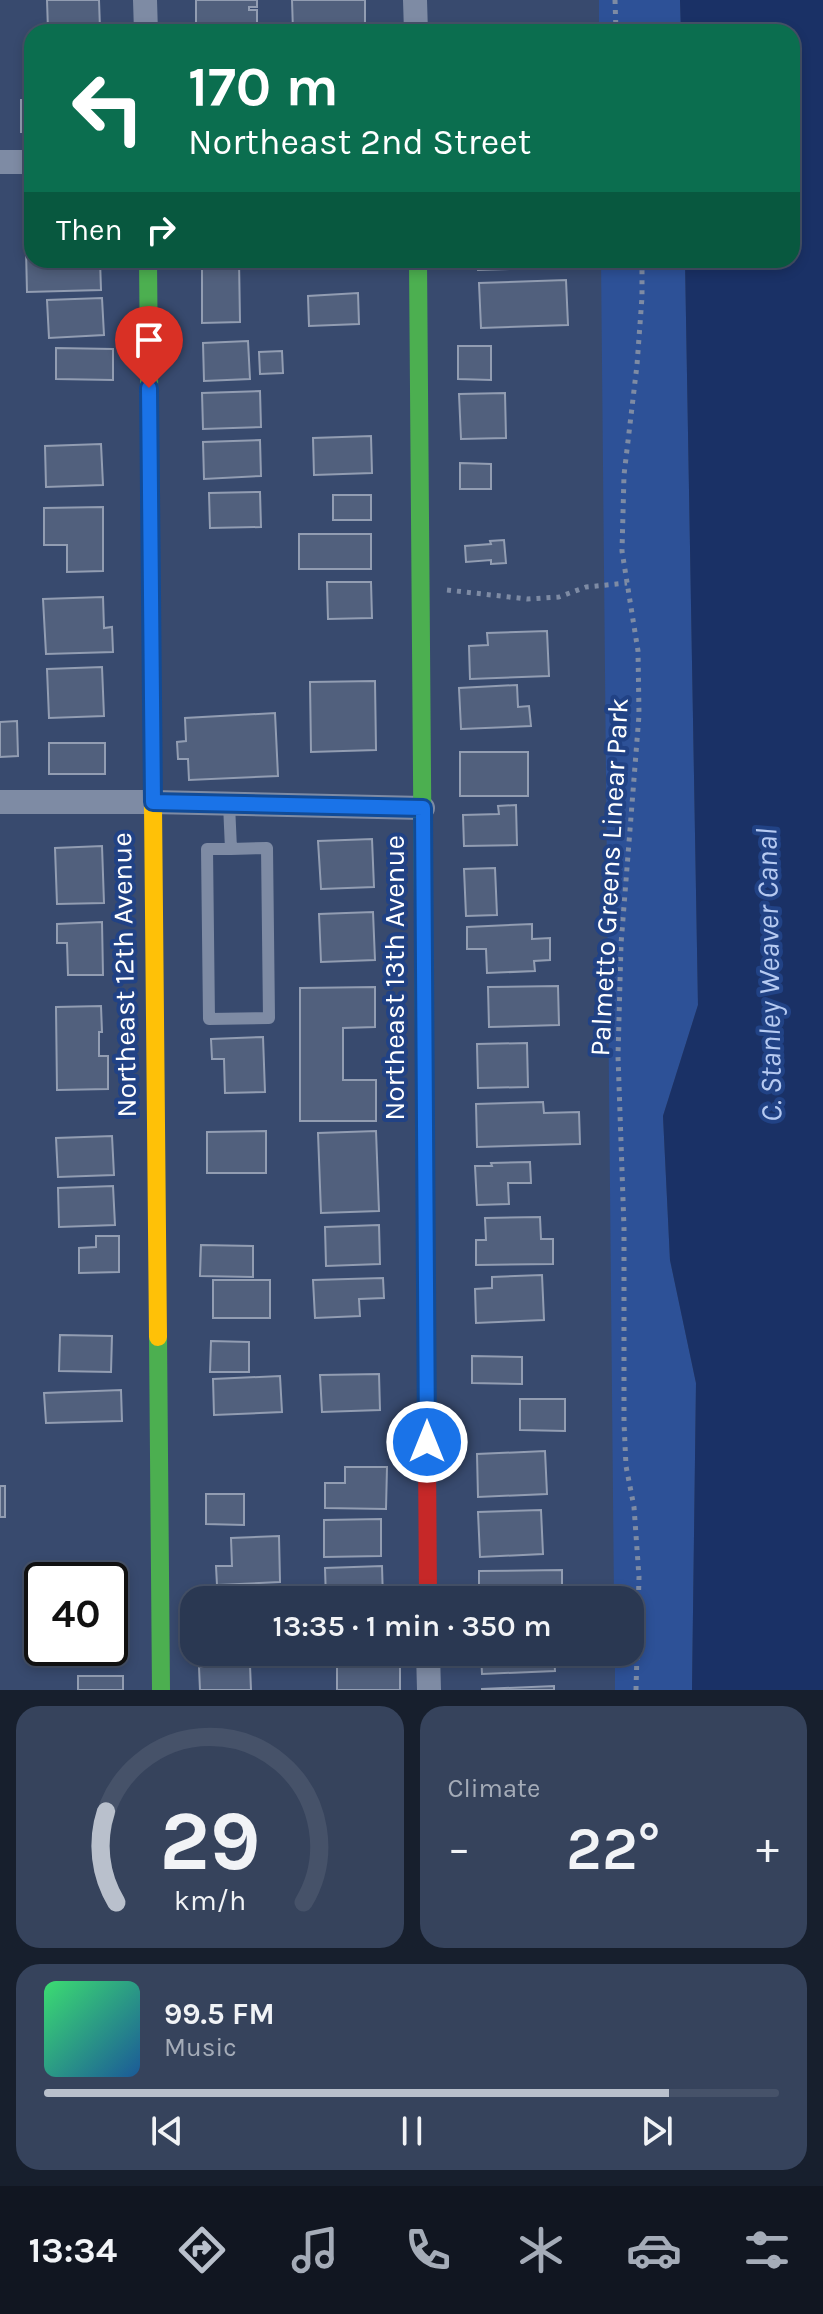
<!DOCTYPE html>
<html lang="en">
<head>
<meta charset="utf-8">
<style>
  body { margin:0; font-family:Karla,sans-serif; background:#36435c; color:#f1f3f6; height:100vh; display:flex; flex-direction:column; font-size:30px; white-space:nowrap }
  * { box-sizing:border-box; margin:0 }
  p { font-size:26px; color:#a5acb8 }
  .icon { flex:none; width:44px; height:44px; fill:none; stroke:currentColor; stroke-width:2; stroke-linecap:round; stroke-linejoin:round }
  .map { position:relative; height:1690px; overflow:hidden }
  .side { display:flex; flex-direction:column; gap:16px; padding:16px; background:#171f2d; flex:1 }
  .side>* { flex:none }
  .top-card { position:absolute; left:24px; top:24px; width:776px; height:244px; border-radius:24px; box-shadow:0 4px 12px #0003,0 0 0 2px #465269; background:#0b6e4f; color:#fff; overflow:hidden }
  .speed { position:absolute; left:24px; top:1562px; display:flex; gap:16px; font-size:40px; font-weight:700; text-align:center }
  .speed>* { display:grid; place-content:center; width:104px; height:104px; border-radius:50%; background:#2a3852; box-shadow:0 4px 12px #0003,0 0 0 2px #465269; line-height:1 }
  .speed .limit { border:4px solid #111; border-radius:12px; background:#fff; color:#111 }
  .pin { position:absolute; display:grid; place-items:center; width:68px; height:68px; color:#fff; margin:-82px -34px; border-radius:50% 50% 50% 0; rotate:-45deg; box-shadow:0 0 8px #0007 }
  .pin .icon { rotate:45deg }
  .me { position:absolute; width:88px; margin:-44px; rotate:0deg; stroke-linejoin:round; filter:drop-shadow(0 0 6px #0008) }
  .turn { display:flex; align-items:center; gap:28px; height:168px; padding:0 32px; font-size:36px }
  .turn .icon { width:104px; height:104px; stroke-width:2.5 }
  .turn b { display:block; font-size:56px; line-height:68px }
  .then { display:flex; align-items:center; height:76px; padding:0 32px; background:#0003; gap:16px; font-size:30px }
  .big { font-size:60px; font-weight:600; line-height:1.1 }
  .side .widget { flex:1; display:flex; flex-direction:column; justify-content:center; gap:12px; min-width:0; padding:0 28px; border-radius:24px; background:#36435c }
  .side .dial { align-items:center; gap:0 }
  .dial svg { height:208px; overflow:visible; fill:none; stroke:#465269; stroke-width:7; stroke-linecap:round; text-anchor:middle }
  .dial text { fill:#f1f3f6; stroke:none }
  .song { display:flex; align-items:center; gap:24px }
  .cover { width:96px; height:96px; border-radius:12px; background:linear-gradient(135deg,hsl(140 70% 55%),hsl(210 70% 35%)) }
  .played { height:8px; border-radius:4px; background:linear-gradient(90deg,#b9c0cc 85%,#465269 85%) }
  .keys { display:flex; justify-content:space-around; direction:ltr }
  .heat { display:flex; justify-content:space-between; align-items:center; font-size:44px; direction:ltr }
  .side .tiles { flex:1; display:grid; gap:16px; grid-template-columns:1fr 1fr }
  .widget:last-child { grid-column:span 2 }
  .trip { position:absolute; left:180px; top:1586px; width:464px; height:80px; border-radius:24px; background:#2a3852; box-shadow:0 4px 12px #0003,0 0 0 2px #465269; font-weight:600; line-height:80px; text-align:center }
  .dock { display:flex; height:128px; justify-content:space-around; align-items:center; background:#111621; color:#a5acb8 }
  .dock .icon { width:56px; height:56px }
  .dock .current { color:#b9c0cc }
  .dock b { font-size:36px; color:#f1f3f6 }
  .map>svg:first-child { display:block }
  .green { fill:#2d5197 }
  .water { fill:#1a3166 }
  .building { fill:#51607d; stroke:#929db2; stroke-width:2 }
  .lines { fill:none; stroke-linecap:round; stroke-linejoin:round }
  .path { stroke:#7e8ba4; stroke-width:5; stroke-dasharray:4 6; stroke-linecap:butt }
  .lane { stroke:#7e8ba4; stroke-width:12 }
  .street { stroke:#7e8ba4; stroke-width:24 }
  .fast { stroke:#4caf50; stroke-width:18 }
  .slow { stroke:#ffc107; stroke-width:18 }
  .jam { stroke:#c62828; stroke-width:18 }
  .route-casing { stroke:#114b97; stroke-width:20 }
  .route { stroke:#1a73e8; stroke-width:14 }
  .labels { text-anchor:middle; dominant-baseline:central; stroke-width:8; stroke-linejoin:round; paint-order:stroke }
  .street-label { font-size:28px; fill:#fff; stroke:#214285 }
  .water-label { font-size:30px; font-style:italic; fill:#b6caf1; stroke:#214285 }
</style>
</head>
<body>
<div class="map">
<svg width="823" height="1690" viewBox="0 0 823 1690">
  <rect width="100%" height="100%" fill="#384a6e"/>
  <path class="green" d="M 599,0 L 680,0 L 681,32 L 599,32 Z
    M 601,260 L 685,260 L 698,1005 L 663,1116 L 670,1260 L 696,1383 L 692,1690 L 615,1690 L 615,1652 L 630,1652 L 630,1600 L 614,1600 Z"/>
  <path class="water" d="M 680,0 L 823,0 L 823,1690 L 692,1690 L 696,1383 L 670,1260 L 663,1116 L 698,1005 L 685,260 L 792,260 L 792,32 L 681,32 Z"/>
  <path class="building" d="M 47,0 L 99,0 L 100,29 L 48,30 Z
    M 196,0 L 257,0 L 257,7 L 249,7 L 249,10 L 257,10 L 257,28 L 196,29 Z
    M 292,0 L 365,0 L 365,29 L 293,31 Z
    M 25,50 L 32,50 L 32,88 L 27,88 Z
    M 21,100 L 32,100 L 32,132 L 21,132 Z
    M 32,249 L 32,260 L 100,260 L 101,290 L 27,292 L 26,250 Z
    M 202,260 L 239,260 L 240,322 L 202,323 Z
    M 332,260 L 364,260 L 364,267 L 333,268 Z
    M 477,260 L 541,260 L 542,268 L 478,270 Z
    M 566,280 L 568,325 L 481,328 L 479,283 Z
    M 358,293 L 359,324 L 309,326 L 308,296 Z
    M 102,298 L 104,335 L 49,338 L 47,300 Z
    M 248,341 L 250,379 L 204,381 L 203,343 Z
    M 458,346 L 491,346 L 491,380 L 458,379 Z
    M 56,348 L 113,349 L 113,380 L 56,379 Z
    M 282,351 L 283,373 L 260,374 L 259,352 Z
    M 260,391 L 261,427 L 203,429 L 202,393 Z
    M 505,393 L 506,438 L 461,439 L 459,394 Z
    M 371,436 L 372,473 L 314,475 L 313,438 Z
    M 260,440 L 261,476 L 204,479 L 203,442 Z
    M 101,444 L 103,485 L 46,487 L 45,446 Z
    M 460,463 L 491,464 L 491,489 L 460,489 Z
    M 260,492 L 261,527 L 210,528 L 209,493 Z
    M 333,495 L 371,495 L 371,520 L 333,520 Z
    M 103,507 L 103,571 L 67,572 L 67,545 L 44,545 L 44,508 Z
    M 299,534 L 371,534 L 371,569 L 299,569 Z
    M 504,540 L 506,563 L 491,564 L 491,560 L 466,562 L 465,546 L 491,544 L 490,541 Z
    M 327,582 L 371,582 L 372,618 L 328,619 Z
    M 103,597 L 104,628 L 112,627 L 113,652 L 46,654 L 43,599 Z
    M 547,631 L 549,676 L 470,679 L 469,646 L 488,645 L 487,633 Z
    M 102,667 L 104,716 L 49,718 L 47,669 Z
    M 375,681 L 376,750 L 311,752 L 310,682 Z
    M 517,685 L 518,707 L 529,706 L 531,726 L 461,729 L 459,688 Z
    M 275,713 L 278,776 L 189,780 L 188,759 L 178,759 L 177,742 L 186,741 L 185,718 Z
    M 17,721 L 18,756 L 0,757 L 0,722 Z
    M 49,743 L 105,743 L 105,774 L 49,774 Z
    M 460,752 L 528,752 L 528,796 L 460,796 Z
    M 516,805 L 517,845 L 464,846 L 463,815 L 499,814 L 498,806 Z
    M 372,839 L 374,887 L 321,889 L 318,841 Z
    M 102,846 L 104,903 L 57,904 L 55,848 Z
    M 495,868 L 497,915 L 466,916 L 464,869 Z
    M 373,912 L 375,960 L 321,962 L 319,914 Z
    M 102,922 L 103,975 L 68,975 L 67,943 L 57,943 L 57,924 Z
    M 532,924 L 532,939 L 550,938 L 550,960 L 534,961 L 535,971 L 487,973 L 486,949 L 467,949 L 467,927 Z
    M 558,986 L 559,1025 L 489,1027 L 488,987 Z
    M 375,987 L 375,1027 L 343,1028 L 343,1080 L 376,1080 L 376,1121 L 300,1121 L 300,988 Z
    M 101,1006 L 102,1032 L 99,1032 L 99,1056 L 108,1056 L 108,1089 L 57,1090 L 56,1007 Z
    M 263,1037 L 265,1092 L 225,1093 L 224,1059 L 212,1059 L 211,1039 Z
    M 527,1043 L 528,1087 L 478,1088 L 477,1044 Z
    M 543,1102 L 544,1113 L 579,1112 L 580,1144 L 477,1147 L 476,1104 Z
    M 266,1131 L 266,1173 L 207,1173 L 207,1132 Z
    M 376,1131 L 379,1211 L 321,1213 L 318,1133 Z
    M 112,1136 L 114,1175 L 58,1177 L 56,1138 Z
    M 530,1162 L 531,1183 L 508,1183 L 509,1204 L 477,1205 L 475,1166 L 492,1166 L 491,1163 Z
    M 113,1186 L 115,1225 L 59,1227 L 58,1188 Z
    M 540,1217 L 541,1239 L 553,1239 L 553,1264 L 476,1265 L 476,1240 L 486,1240 L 485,1218 Z
    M 379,1225 L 380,1264 L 326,1266 L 325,1227 Z
    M 96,1236 L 119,1236 L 119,1272 L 79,1273 L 79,1248 L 96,1247 Z
    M 201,1245 L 253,1246 L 253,1277 L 200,1276 Z
    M 542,1275 L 544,1320 L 476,1323 L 475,1289 L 492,1288 L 492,1277 Z
    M 383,1278 L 384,1298 L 359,1299 L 360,1316 L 315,1318 L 313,1280 Z
    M 213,1280 L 270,1280 L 270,1318 L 213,1318 Z
    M 60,1335 L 112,1336 L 111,1372 L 59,1371 Z
    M 211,1341 L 249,1342 L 249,1372 L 210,1372 Z
    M 472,1356 L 522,1357 L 522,1384 L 472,1383 Z
    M 379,1374 L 380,1410 L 322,1412 L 320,1375 Z
    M 280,1376 L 282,1412 L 214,1415 L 213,1379 Z
    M 121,1390 L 122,1421 L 46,1423 L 44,1393 Z
    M 520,1399 L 565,1399 L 565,1431 L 520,1430 Z
    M 545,1451 L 547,1494 L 478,1497 L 477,1454 Z
    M 345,1467 L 387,1467 L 386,1509 L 325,1508 L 325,1483 L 345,1483 Z
    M 0,1486 L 5,1486 L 5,1517 L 0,1517 Z
    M 206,1494 L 244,1494 L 244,1525 L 206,1524 Z
    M 541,1510 L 543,1554 L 480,1557 L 478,1512 Z
    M 381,1519 L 381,1556 L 324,1557 L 324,1520 Z
    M 279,1536 L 280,1582 L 217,1585 L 216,1566 L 232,1566 L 231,1538 Z
    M 382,1566 L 383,1600 L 326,1600 L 325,1568 Z
    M 562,1570 L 562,1600 L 479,1600 L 479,1571 Z
    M 110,1575 L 112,1612 L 110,1612 L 110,1580 L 56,1580 L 56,1577 Z
    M 110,1622 L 112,1660 L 58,1661 L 57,1648 L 110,1648 Z
    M 481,1652 L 554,1652 L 555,1671 L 482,1674 Z
    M 337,1663 L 400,1663 L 400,1690 L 337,1690 Z
    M 250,1665 L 251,1690 L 200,1690 L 199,1667 Z
    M 78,1676 L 123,1676 L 123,1690 L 78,1690 Z
    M 554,1686 L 554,1690 L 482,1690 L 482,1689 Z"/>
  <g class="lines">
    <path class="path" d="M 615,0 L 616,32
      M 447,590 L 527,599 L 559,597 L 586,587 L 627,583
      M 636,1690 L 639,1577 L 634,1507 L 626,1466 L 624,1423 L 624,1228 L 618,1056 L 621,944 L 639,715 L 638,651 L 622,551 L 624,475 L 637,365 L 642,297 L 642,260"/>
    <path class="lane" d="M 229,804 L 231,849 L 267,848 L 269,1018 L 209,1019 L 207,849 L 231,849"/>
    <path class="street" d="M 145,0 L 146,32
      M 415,0 L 416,32
      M 0,162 L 32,162
      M 0,802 L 153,802 L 423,808
      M 428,1652 L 429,1690"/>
    <path class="fast" d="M 148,260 L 153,806
      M 418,260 L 425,1161
      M 158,1337 L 161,1690"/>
    <path class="slow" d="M 153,806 L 158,1337"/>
    <path class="jam" d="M 425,1161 L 428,1600"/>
  </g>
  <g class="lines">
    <defs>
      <path id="route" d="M 149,388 L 153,802 L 423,808 L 427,1442"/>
    </defs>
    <use href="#route" class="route-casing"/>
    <use href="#route" class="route"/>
  </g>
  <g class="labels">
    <g class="street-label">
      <text transform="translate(609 877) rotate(-87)">Palmetto Greens Linear Park</text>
      <text transform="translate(124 975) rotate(-91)">Northeast 12th Avenue</text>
      <text transform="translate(394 978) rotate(-90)">Northeast 13th Avenue</text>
    </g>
    <g class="water-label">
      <text transform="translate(769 975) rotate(-91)">C. Stanley Weaver Canal</text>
    </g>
  </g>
</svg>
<div class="speed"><div class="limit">40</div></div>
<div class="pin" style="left:149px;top:388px;background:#d93025"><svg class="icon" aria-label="arrive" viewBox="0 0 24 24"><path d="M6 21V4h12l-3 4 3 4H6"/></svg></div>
<svg class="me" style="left:427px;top:1442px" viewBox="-20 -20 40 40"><circle r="17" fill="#1a73e8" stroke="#fff" stroke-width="3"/><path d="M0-11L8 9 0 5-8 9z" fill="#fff"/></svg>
<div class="trip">13:35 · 1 min · 350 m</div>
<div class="top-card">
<div class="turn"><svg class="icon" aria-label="left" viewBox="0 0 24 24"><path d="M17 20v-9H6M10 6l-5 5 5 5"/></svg><div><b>170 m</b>Northeast 2nd Street</div></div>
<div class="then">Then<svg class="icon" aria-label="right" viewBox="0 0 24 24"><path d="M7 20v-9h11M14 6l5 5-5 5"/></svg></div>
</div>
</div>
<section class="side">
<div class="tiles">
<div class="widget dial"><svg viewBox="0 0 100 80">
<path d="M14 69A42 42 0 1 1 86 69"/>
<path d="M14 69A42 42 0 0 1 10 34" stroke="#b9c0cc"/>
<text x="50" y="56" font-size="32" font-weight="700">29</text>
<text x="50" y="72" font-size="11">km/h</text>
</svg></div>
<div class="widget"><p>Climate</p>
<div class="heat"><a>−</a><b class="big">22°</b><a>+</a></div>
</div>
<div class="widget">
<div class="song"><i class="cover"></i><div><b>99.5 FM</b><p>Music</p></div></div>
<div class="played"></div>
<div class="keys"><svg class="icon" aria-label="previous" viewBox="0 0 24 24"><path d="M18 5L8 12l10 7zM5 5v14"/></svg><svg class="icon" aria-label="pause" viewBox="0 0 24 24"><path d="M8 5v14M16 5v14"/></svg><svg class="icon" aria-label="next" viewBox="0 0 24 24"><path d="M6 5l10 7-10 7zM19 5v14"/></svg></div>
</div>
</div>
</section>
<nav class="dock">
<b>13:34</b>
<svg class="icon current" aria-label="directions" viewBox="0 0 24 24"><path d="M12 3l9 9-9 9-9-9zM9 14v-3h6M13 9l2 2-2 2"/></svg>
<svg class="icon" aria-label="music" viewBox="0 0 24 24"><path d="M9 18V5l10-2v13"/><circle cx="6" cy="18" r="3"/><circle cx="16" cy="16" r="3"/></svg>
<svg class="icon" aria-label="phone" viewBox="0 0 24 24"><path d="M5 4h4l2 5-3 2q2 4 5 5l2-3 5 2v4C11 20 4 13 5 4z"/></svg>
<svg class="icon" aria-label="climate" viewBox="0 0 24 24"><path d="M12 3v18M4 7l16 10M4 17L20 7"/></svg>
<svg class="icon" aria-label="car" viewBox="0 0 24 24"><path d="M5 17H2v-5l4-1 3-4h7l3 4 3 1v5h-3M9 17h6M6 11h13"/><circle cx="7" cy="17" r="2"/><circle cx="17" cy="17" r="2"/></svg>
<svg class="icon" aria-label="filters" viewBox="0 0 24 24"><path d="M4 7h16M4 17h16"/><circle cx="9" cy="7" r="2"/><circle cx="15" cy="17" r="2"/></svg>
</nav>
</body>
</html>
